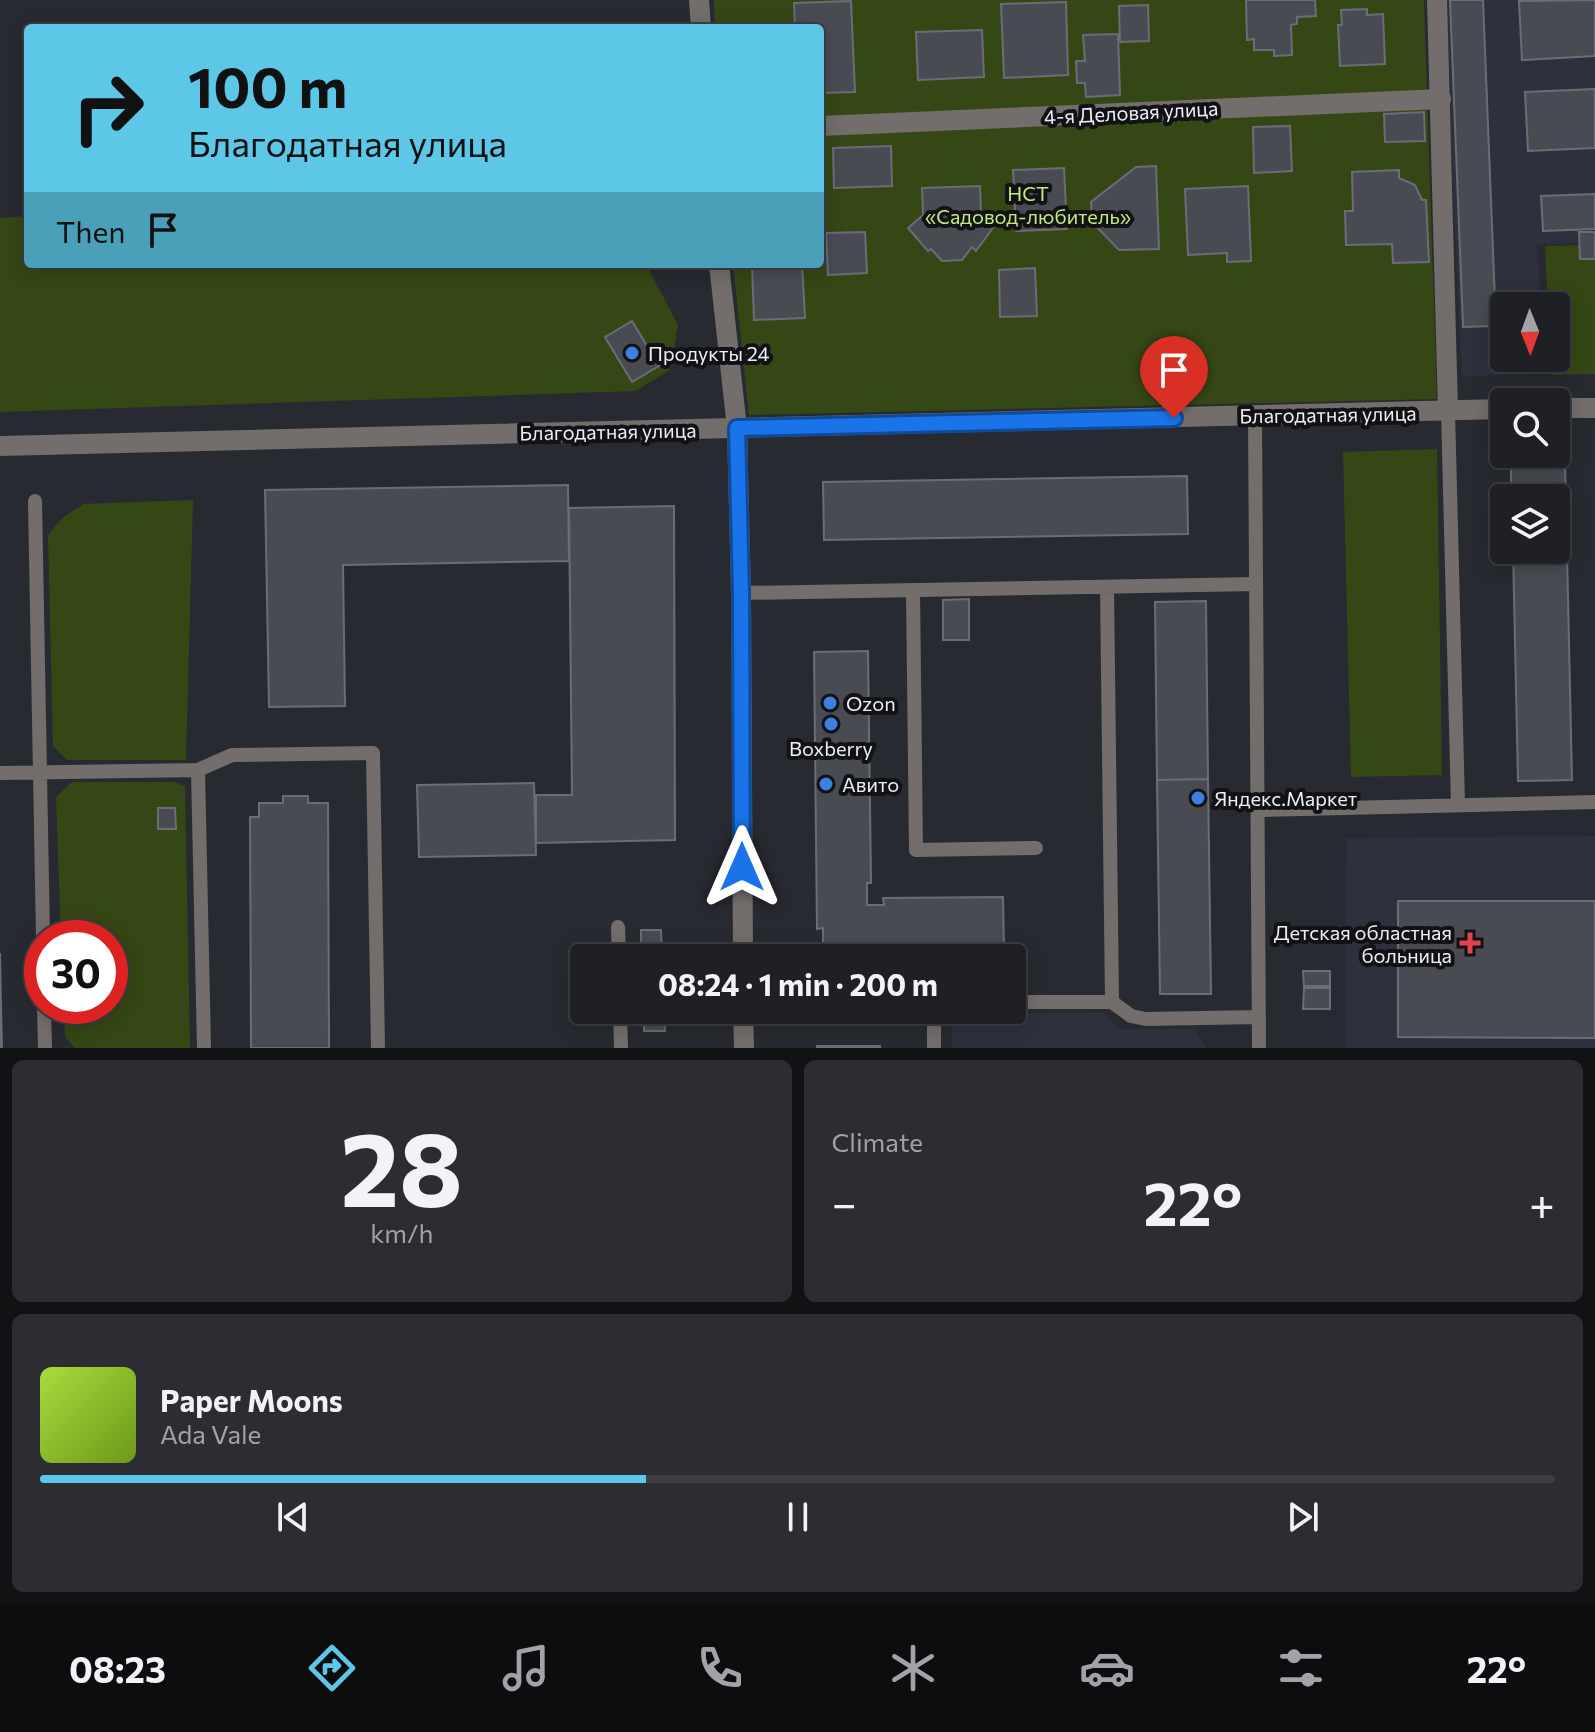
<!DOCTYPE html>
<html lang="en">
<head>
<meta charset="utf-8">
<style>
  body { margin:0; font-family:Commissioner,sans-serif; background:#2b2d32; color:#f1f3f6; height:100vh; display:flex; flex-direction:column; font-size:30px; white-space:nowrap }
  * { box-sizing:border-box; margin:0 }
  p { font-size:26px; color:#a1a3a7 }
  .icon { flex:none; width:44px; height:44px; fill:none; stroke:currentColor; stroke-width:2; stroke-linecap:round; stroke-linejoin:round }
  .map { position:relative; height:1048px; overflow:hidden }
  .panel { display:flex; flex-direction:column; gap:12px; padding:12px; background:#101214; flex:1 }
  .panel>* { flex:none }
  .guide { position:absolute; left:24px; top:24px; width:800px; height:244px; border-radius:8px; box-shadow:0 4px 20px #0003,0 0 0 2px #3c3e42; background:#5dc7e8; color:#111; overflow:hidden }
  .needle { width:52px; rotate:179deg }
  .fabs { position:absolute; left:1490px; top:292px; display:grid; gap:16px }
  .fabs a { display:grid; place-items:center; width:80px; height:80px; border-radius:8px; background:#1e2025; box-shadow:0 4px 20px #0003,0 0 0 2px #3c3e42; font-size:40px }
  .speed { position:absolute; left:24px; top:920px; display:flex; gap:16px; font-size:40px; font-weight:700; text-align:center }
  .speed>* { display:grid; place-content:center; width:104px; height:104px; border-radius:50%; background:#1e2025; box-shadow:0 4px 20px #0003,0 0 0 2px #3c3e42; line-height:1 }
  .speed .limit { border:12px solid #d22; background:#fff; color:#111 }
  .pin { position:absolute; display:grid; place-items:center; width:68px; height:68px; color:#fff; margin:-82px -34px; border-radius:50% 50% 50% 0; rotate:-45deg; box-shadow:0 0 8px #0007 }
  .pin .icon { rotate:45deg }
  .me { position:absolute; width:88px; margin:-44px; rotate:0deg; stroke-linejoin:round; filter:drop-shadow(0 0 6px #0008) }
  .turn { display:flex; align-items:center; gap:28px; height:168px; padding:0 32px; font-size:36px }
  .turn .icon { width:104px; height:104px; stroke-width:2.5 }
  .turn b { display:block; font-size:56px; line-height:68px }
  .then { display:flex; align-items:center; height:76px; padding:0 32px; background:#0003; gap:16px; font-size:30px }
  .big { font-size:60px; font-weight:700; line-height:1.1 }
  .panel .widget { flex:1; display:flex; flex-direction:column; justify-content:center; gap:12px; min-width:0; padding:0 28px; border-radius:12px; background:#2b2d32 }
  .panel .dial { align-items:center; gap:0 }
  .dial b { font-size:104px; line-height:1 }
  .song { display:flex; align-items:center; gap:24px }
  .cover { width:96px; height:96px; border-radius:12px; background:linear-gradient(135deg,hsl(80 70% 55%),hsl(80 70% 35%)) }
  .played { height:8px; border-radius:4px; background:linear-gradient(90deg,#5dc7e8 40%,#3c3e42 40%) }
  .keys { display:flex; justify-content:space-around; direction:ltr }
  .heat { display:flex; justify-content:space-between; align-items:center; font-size:44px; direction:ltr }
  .panel .tiles { flex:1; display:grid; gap:12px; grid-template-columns:1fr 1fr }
  .widget:last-child { grid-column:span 2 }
  .trip { position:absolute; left:570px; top:944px; width:456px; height:80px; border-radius:8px; background:#1e2025; box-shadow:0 4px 20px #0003,0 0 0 2px #3c3e42; font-weight:700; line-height:80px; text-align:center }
  .menu { display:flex; height:128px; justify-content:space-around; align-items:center; background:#0c0d0f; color:#a1a3a7 }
  .menu .icon { width:56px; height:56px }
  .menu .selected { color:#5dc7e8 }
  .menu b { font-size:36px; color:#f1f3f6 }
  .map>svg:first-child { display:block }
  .built { fill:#2e303e }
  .green { fill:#354715 }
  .building { fill:#494b53; stroke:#6b6d76; stroke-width:2 }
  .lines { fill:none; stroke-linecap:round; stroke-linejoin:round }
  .service { stroke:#736e6c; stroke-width:14 }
  .minor { stroke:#736e6c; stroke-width:20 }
  .tertiary { stroke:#736e6c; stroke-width:20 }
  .route-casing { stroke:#114b97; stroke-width:20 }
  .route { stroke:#1a73e8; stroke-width:14 }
  .shop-dot { fill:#3f7fe0; stroke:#121216; stroke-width:3 }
  .health-dot { fill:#e0444e; stroke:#121216; stroke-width:3 }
  .labels { text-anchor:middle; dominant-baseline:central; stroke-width:8; stroke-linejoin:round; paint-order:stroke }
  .street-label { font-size:20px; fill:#edeff4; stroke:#121216 }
  .park-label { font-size:20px; fill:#c1ec7c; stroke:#121216 }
  .poi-label { font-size:20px; fill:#edeff4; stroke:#121216; text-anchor:start }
</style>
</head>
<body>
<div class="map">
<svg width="1595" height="1048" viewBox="0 0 1595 1048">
  <rect width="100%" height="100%" fill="#282a31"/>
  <path class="built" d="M 1444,0 L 1595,0 L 1595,242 L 1537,245 L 1541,306 L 1504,306 L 1504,358 L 1545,358 L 1546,374 L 1462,376 Z
    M 1595,836 L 1595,1048 L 1345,1048 L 1346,838 Z
    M 1104,1012 L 1117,1029 L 1195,1029 L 1207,1048 L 952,1048 L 951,1014 Z"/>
  <path class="green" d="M 714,0 L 1424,0 L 1437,399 L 749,415 L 733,264 L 820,264 L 820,28 L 715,28 Z
    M 28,216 L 28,264 L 646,264 L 678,325 L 670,370 L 635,391 L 0,412 L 0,218 Z
    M 1595,245 L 1595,374 L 1552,375 L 1551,358 L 1556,358 L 1556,306 L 1548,306 L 1545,246 Z
    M 1437,449 L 1442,775 L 1351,777 L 1343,452 Z
    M 193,500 L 186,760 L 67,760 L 53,746 L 48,535 L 61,519 L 83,504 Z
    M 72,782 L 174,782 L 185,786 L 190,1048 L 75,1048 L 65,1037 L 64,1006 L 110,1006 L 110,938 L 61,938 L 56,797 Z"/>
  <path class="building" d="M 1246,0 L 1315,0 L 1316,16 L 1297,17 L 1297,24 L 1291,25 L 1292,55 L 1274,56 L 1274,50 L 1254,50 L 1254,39 L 1247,40 Z
    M 1450,0 L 1483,0 L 1496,326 L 1463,327 Z
    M 1595,0 L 1595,56 L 1522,60 L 1519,1 Z
    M 851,1 L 855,92 L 820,93 L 820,28 L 795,28 L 794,3 Z
    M 1066,2 L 1068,75 L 1004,78 L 1001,4 Z
    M 1148,5 L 1149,41 L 1120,42 L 1119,6 Z
    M 1367,9 L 1367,15 L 1383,14 L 1385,64 L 1340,66 L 1338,25 L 1342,25 L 1341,10 Z
    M 982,30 L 984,77 L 918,80 L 916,32 Z
    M 1118,34 L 1120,95 L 1086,97 L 1085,83 L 1077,83 L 1076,61 L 1085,61 L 1083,35 Z
    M 1595,89 L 1595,148 L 1528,151 L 1525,92 Z
    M 1424,112 L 1425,141 L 1385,142 L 1384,114 Z
    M 1290,126 L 1292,171 L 1254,173 L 1253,127 Z
    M 891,146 L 892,186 L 834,188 L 833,148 Z
    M 1156,166 L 1159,249 L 1119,250 L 1092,222 L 1091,202 L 1136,167 Z
    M 1064,168 L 1067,229 L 1016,231 L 1013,170 Z
    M 1399,170 L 1399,178 L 1415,185 L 1422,200 L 1426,200 L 1429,262 L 1393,263 L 1392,244 L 1346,245 L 1345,211 L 1353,211 L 1352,172 Z
    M 980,186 L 981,213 L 995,225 L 976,251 L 972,247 L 962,260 L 942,261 L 931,249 L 928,251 L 908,228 L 923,215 L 922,188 Z
    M 1248,186 L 1251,261 L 1227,262 L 1227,253 L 1188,255 L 1185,189 Z
    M 1595,194 L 1595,229 L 1543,231 L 1541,196 Z
    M 865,232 L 867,273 L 828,275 L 826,233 Z
    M 1579,232 L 1595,232 L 1595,259 L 1580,259 Z
    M 752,264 L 802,264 L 805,318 L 754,320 Z
    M 1035,268 L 1037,316 L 1000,317 L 999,270 Z
    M 632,321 L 659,366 L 632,382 L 605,337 Z
    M 1565,461 L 1572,780 L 1518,781 L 1513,550 L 1556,550 L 1556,498 L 1511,498 L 1511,462 Z
    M 1187,476 L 1188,534 L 824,540 L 823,482 Z
    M 568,485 L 569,561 L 343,565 L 345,706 L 269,707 L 265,490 Z
    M 674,506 L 675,840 L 536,843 L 536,795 L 572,795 L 569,508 Z
    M 969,599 L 969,640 L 943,640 L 943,600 Z
    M 1206,601 L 1208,779 L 1157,780 L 1155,602 Z
    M 868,651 L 871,883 L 867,883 L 867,905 L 884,905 L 883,898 L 1003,897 L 1004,950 L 823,952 L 823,928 L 817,929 L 814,652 Z
    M 1208,779 L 1211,994 L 1160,994 L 1157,780 Z
    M 534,783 L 536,855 L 419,857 L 417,785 Z
    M 283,796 L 308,796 L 308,803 L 328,803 L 329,1048 L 251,1048 L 250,817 L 259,817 L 259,803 L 283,803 Z
    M 158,808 L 175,808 L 176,829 L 158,829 Z
    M 1398,901 L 1595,901 L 1595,1038 L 1398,1037 Z
    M 641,930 L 661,930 L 662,955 L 641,956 Z
    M 0,953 L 1,1007 L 2,1048 L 0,1048 Z
    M 1303,971 L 1330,971 L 1330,986 L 1304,986 Z
    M 1304,988 L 1330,988 L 1330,1009 L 1303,1009 Z
    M 644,1010 L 664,1010 L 665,1031 L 644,1031 Z
    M 817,1046 L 880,1046 L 880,1048 L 817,1048 Z"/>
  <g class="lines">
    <path class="service" d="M 1448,411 L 1458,805
      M 1255,416 L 1259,1048
      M 35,501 L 43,938
      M 1107,587 L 1112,1002
      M 913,590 L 916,850 L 1036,848
      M 741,593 L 1256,584
      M 0,773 L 198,770
      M 1258,810 L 1595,802
      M 618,927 L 619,958
      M 1012,1002 L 1112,1002 L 1131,1016 L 1146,1019 L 1259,1017
      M 44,1006 L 45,1048
      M 620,1010 L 621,1048
      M 934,1010 L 934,1048
      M 204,1048 L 198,770 L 232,755 L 373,753 L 378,1048"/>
    <path class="minor" d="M 1437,0 L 1448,411
      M 820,126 L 1441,99
      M 737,428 L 741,593 L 743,958
      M 743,1010 L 744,1048"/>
    <path class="tertiary" d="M 699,0 L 701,28
      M 719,264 L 737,428
      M 1556,408 L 1595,408
      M 0,446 L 1504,409"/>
  </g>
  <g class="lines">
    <defs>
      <path id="route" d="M 742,867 L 741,593 L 737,428 L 1174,418"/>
    </defs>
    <use href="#route" class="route-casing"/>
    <use href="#route" class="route"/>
  </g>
  <g class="shop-dot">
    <circle cx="632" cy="353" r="8"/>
    <circle cx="830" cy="703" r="8"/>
    <circle cx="831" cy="724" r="8"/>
    <circle cx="826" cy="784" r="8"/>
    <circle cx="1198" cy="798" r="8"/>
  </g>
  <path class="health-dot" d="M1466 931h8v8h8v8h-8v8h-8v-8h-8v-8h8z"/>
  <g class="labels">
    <g class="street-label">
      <text transform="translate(1131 112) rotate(-3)">4-я Деловая улица</text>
      <text transform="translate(1328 414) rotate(-1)">Благодатная улица</text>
      <text transform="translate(608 431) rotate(-1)">Благодатная улица</text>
    </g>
    <g class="park-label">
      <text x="1028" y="193">НСТ<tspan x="1028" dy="23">«Садовод-любитель»</tspan></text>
    </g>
    <g class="poi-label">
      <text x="648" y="353">Продукты 24</text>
      <text x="846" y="703">Ozon</text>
      <text x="831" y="748" text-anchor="middle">Boxberry</text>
      <text x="842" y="784">Авито</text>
      <text x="1214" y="798">Яндекс.Маркет</text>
      <text x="1452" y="932" text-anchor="end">Детская областная<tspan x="1452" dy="23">больница</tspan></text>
    </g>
  </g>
</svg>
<div class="fabs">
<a><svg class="needle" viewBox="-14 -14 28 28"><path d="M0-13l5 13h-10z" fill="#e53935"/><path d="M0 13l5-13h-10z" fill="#a1a3a7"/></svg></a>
<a><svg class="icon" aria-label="search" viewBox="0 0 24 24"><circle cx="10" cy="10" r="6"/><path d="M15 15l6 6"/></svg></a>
<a><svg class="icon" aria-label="layers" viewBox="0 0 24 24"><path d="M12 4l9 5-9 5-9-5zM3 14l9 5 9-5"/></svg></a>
</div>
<div class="speed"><div class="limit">30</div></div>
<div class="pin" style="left:1174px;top:418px;background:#d93025"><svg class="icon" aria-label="arrive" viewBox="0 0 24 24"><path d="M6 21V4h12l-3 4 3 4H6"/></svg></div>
<svg class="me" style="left:742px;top:867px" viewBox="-20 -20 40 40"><path d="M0-17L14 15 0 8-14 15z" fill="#1a73e8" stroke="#fff" stroke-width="4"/></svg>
<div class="trip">08:24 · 1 min · 200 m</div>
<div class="guide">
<div class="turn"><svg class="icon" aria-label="right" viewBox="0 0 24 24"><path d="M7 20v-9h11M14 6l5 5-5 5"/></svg><div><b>100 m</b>Благодатная улица</div></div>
<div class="then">Then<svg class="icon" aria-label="arrive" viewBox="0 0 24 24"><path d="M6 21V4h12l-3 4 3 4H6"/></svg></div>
</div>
</div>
<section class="panel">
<div class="tiles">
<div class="widget dial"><b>28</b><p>km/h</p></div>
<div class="widget"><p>Climate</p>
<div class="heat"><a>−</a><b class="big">22°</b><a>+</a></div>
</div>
<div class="widget">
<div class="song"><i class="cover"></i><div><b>Paper Moons</b><p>Ada Vale</p></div></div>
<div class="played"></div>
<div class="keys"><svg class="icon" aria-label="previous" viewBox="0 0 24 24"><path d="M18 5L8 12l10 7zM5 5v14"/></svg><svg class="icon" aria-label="pause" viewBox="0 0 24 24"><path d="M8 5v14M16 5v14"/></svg><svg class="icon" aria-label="next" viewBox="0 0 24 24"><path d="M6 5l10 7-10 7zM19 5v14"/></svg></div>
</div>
</div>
</section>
<nav class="menu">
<b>08:23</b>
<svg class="icon selected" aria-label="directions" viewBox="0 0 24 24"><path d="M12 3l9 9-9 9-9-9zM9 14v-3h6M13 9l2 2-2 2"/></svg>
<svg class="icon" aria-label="music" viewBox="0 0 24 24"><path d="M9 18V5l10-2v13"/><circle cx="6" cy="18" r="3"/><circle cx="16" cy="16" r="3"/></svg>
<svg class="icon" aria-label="phone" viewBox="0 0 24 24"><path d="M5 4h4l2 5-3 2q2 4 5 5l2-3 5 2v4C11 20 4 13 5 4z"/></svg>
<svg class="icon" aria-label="climate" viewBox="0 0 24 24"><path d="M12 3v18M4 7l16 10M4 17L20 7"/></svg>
<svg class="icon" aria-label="car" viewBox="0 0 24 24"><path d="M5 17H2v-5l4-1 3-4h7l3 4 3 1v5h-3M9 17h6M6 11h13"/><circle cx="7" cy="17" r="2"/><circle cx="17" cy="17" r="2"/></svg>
<svg class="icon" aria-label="filters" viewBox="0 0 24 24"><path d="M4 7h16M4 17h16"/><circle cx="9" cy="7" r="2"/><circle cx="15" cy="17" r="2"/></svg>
<b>22°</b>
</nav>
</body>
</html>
